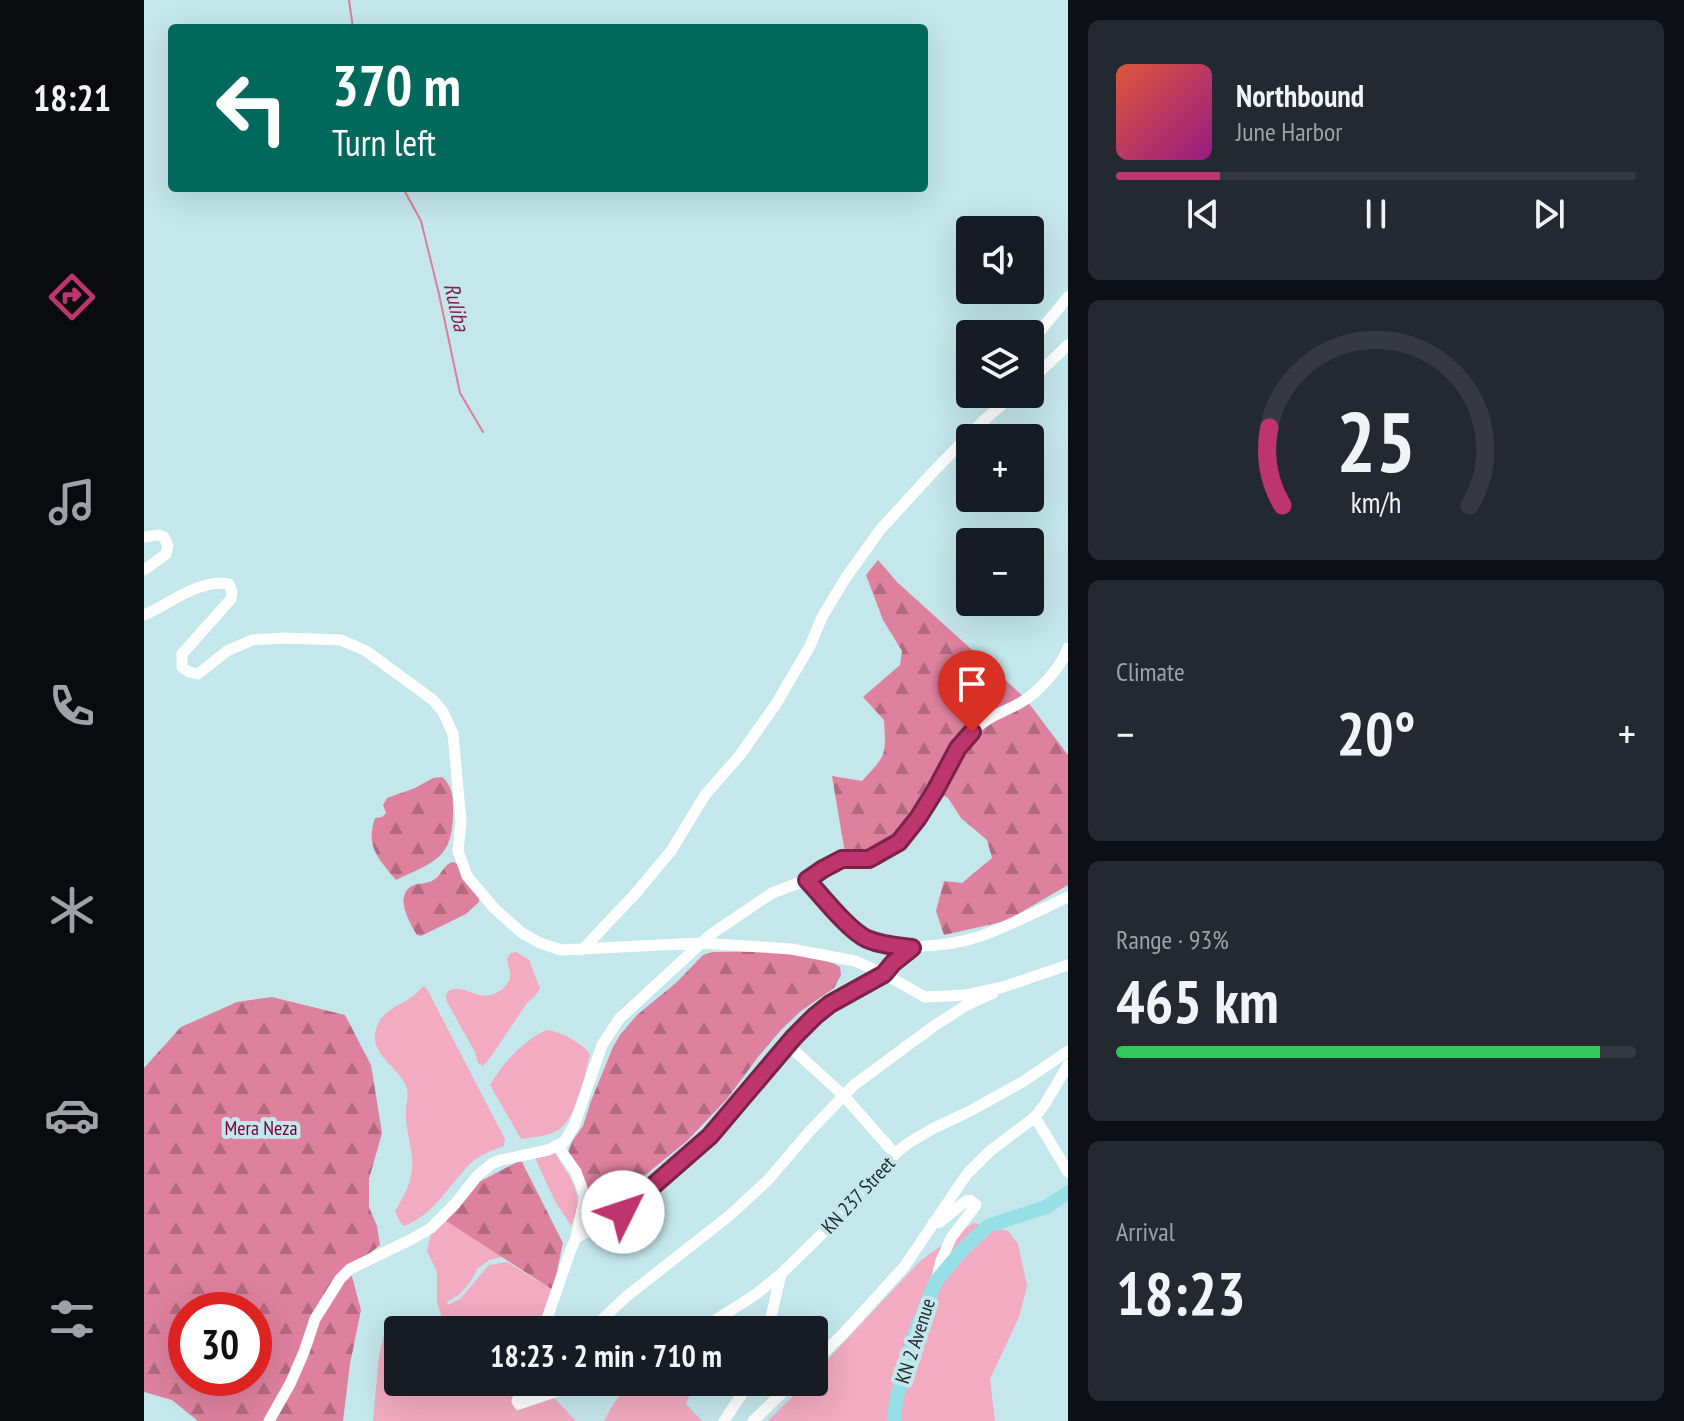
<!DOCTYPE html>
<html lang="en">
<head>
<meta charset="utf-8">
<style>
  body { margin:0; font-family:"PT Sans Narrow",sans-serif; background:#242831; color:#f1f3f6; height:100vh; display:flex; flex-direction:column; font-size:30px; white-space:nowrap }
  * { box-sizing:border-box; margin:0 }
  p { font-size:26px; color:#9ea1a6 }
  .icon { flex:none; width:44px; height:44px; fill:none; stroke:currentColor; stroke-width:2; stroke-linecap:round; stroke-linejoin:round }
  .map { position:relative; flex:1; overflow:hidden }
  .drawer { display:flex; flex-direction:column; gap:20px; padding:20px; background:#0d0f14; width:616px }
  .drawer>* { flex:none }
  .guide { position:absolute; left:24px; top:24px; width:760px; height:168px; border-radius:8px; box-shadow:0 8px 32px #0002; background:#00695c; color:#fff; overflow:hidden }
  .controls { position:absolute; left:812px; top:216px; display:grid; gap:16px }
  .controls a { display:grid; place-items:center; width:88px; height:88px; border-radius:8px; background:#171b24; box-shadow:0 8px 32px #0002; font-size:40px }
  .speed { position:absolute; left:24px; top:1292px; display:flex; gap:16px; font-size:40px; font-weight:700; text-align:center }
  .speed>* { display:grid; place-content:center; width:104px; height:104px; border-radius:50%; background:#171b24; box-shadow:0 8px 32px #0002; line-height:1 }
  .speed .limit { border:12px solid #d22; background:#fff; color:#111 }
  .pin { position:absolute; display:grid; place-items:center; width:68px; height:68px; color:#fff; margin:-82px -34px; border-radius:50% 50% 50% 0; rotate:-45deg; box-shadow:0 0 8px #0007 }
  .pin .icon { rotate:45deg }
  .me { position:absolute; width:88px; margin:-44px; rotate:49deg; stroke-linejoin:round; filter:drop-shadow(0 0 6px #0008) }
  .turn { display:flex; align-items:center; gap:28px; height:168px; padding:0 32px; font-size:36px }
  .turn .icon { width:104px; height:104px; stroke-width:2.5 }
  .turn b { display:block; font-size:56px; line-height:68px }
  .big { font-size:60px; font-weight:700; line-height:1.1 }
  .drawer .card { flex:1; display:flex; flex-direction:column; justify-content:center; gap:12px; min-width:0; padding:0 28px; border-radius:12px; background:#242831 }
  .drawer .dial { align-items:center; gap:0 }
  .dial svg { height:208px; overflow:visible; fill:none; stroke:#363941; stroke-width:7; stroke-linecap:round; text-anchor:middle }
  .dial text { fill:#f1f3f6; stroke:none }
  .song { display:flex; align-items:center; gap:24px }
  .cover { width:96px; height:96px; border-radius:12px; background:linear-gradient(135deg,hsl(10 70% 55%),hsl(310 70% 35%)) }
  .played { height:8px; border-radius:4px; background:linear-gradient(90deg,#be346d 20%,#363941 20%) }
  .keys { display:flex; justify-content:space-around; direction:ltr }
  .heat { display:flex; justify-content:space-between; align-items:center; font-size:44px; direction:ltr }
  .charge { height:12px; border-radius:6px; background:linear-gradient(90deg,#34c759 93%,#363941 0) }
  .trip { position:absolute; left:240px; top:1316px; width:444px; height:80px; border-radius:8px; background:#171b24; box-shadow:0 8px 32px #0002; font-weight:700; line-height:80px; text-align:center }
  main { display:flex; flex:1; min-height:0 }
  .dock { display:flex; flex-direction:column; width:144px; justify-content:space-around; align-items:center; background:#090b0e; color:#9ea1a6 }
  .dock .icon { width:56px; height:56px }
  .dock .active { color:#be346d }
  .dock b { font-size:36px; color:#f1f3f6 }
  .map>svg:first-child { display:block }
  .green { fill:#f2abc0 }
  .forest { fill:url(#forest-firs); fill-rule:evenodd }
  .lines { fill:none; stroke-linecap:round; stroke-linejoin:round }
  .stream { stroke:#db7e9c; stroke-width:2 }
  .minor { stroke:#fff; stroke-width:11 }
  .major { stroke:#97dfe6; stroke-width:14 }
  .route-casing { stroke:#7c2247; stroke-width:20 }
  .route { stroke:#be346d; stroke-width:14 }
  .labels { text-anchor:middle; dominant-baseline:central; stroke-width:8; stroke-linejoin:round; paint-order:stroke }
  .park-label { font-size:20px; fill:#75003b; stroke:#c4e7eb }
  .street-label { font-size:20px; fill:#1c292b; stroke:#c4e7eb }
  .water-label { font-size:22px; font-style:italic; fill:#8b1d4c; stroke:#c4e7eb }
</style>
</head>
<body>
<main>
<nav class="dock">
<b>18:21</b>
<svg class="icon active" aria-label="directions" viewBox="0 0 24 24"><path d="M12 3l9 9-9 9-9-9zM9 14v-3h6M13 9l2 2-2 2"/></svg>
<svg class="icon" aria-label="music" viewBox="0 0 24 24"><path d="M9 18V5l10-2v13"/><circle cx="6" cy="18" r="3"/><circle cx="16" cy="16" r="3"/></svg>
<svg class="icon" aria-label="phone" viewBox="0 0 24 24"><path d="M5 4h4l2 5-3 2q2 4 5 5l2-3 5 2v4C11 20 4 13 5 4z"/></svg>
<svg class="icon" aria-label="climate" viewBox="0 0 24 24"><path d="M12 3v18M4 7l16 10M4 17L20 7"/></svg>
<svg class="icon" aria-label="car" viewBox="0 0 24 24"><path d="M5 17H2v-5l4-1 3-4h7l3 4 3 1v5h-3M9 17h6M6 11h13"/><circle cx="7" cy="17" r="2"/><circle cx="17" cy="17" r="2"/></svg>
<svg class="icon" aria-label="filters" viewBox="0 0 24 24"><path d="M4 7h16M4 17h16"/><circle cx="9" cy="7" r="2"/><circle cx="15" cy="17" r="2"/></svg>
</nav>
<div class="map">
<svg width="924" height="1421" viewBox="0 0 924 1421">
  <defs>
    <pattern id="forest-firs" width="22" height="20" patternUnits="userSpaceOnUse" patternTransform="scale(2)"><rect width="22" height="20" fill="#de819e"/><path d="M5 1l3.5 6h-7zM16 11l3.5 6h-7z" fill="#b36a81"/></pattern>
  </defs>
  <rect width="100%" height="100%" fill="#c4e7eb"/>
  <path class="green" d="M 372,952 L 385,960 L 396,988 L 391,996 L 383,1003 L 346,1058 L 339,1066 L 334,1063 L 331,1052 L 303,1002 L 302,996 L 304,991 C 317,986 323,992 335,995 C 346,998 362,991 366,978 C 367,973 364,965 363,959 L 367,953 Z
    M 278,987 L 281,987 L 284,991 L 361,1139 L 360,1146 C 348,1150 335,1155 326,1164 C 305,1185 289,1216 260,1226 L 256,1222 L 251,1211 C 261,1195 270,1178 268,1159 C 267,1144 262,1130 262,1116 C 261,1105 266,1095 262,1086 C 253,1064 219,1052 235,1022 C 245,1005 268,1002 278,987 Z
    M 402,1030 C 419,1032 436,1042 446,1054 C 441,1074 432,1120 414,1130 C 403,1137 389,1137 377,1139 L 346,1085 C 360,1062 378,1042 402,1030 Z
    M 411,1153 C 428,1182 442,1193 427,1226 L 411,1201 L 391,1158 Z
    M 302,1221 L 358,1257 L 345,1260 L 333,1269 L 327,1281 L 316,1294 L 303,1302 L 304,1305 L 316,1299 L 345,1265 L 363,1262 L 409,1290 L 396,1330 L 286,1330 L 299,1320 L 293,1303 L 293,1272 L 283,1251 L 287,1234 Z
    M 829,1223 L 864,1231 L 874,1244 L 883,1286 L 875,1317 L 846,1379 L 851,1421 L 624,1421 L 663,1382 L 670,1382 L 670,1374 L 776,1261 Z
    M 240,1334 L 254,1334 L 254,1382 L 376,1382 L 368,1403 L 372,1411 L 392,1401 L 410,1398 L 432,1421 L 229,1421 L 235,1356 Z
    M 486,1382 L 548,1382 L 551,1383 L 542,1404 L 558,1421 L 460,1421 L 470,1403 Z"/>
  <path class="forest" d="M 734,560 L 753,582 L 880,697 L 924,755 L 924,885 L 862,921 L 800,935 L 792,911 L 800,881 L 818,883 L 848,858 L 843,840 L 817,818 L 804,798 L 785,787 L 747,837 L 729,850 L 701,853 L 688,776 L 718,781 C 743,754 742,756 740,720 L 719,697 L 756,665 L 758,651 L 739,620 L 722,575 Z
    M 298,777 C 307,784 309,795 309,806 C 310,858 294,860 252,880 C 235,859 221,847 231,818 L 238,817 L 242,813 L 239,805 L 243,798 L 271,788 L 289,778 Z
    M 309,862 L 314,864 L 336,894 L 335,902 L 322,914 L 277,936 L 273,935 C 266,923 251,899 266,887 C 273,882 284,885 291,879 C 299,873 299,865 309,862 Z
    M 569,952 C 609,952 653,949 691,964 L 696,967 L 697,975 L 690,988 L 657,1011 L 637,1030 L 614,1057 L 583,1099 L 543,1141 L 473,1198 L 458,1207 L 449,1208 L 444,1203 L 424,1152 L 429,1140 L 439,1126 L 447,1101 L 469,1047 L 476,1035 L 493,1015 L 533,982 L 559,955 Z
    M 128,997 L 201,1015 L 227,1065 L 238,1133 L 225,1179 L 225,1207 L 233,1226 L 236,1245 L 206,1269 L 217,1310 L 206,1364 L 199,1421 L 54,1421 L 28,1400 L 0,1392 L 0,1068 L 37,1027 L 93,1002 ZM 42,1310 L 110,1310 L 110,1378 L 42,1378 Z
    M 377,1160 L 419,1243 L 409,1290 L 302,1221 L 333,1183 Z"/>
  <g class="lines">
    <path class="stream" d="M 205,0 L 209,28
      M 259,188 L 277,221 L 295,294 L 316,393 L 339,432"/>
    <path class="minor" d="M 886,343 L 924,297
      M 886,381 L 924,345
      M 0,537 L 14,535 L 20,537 L 24,546 L 22,554 L 0,570
      M 0,615 C 25,604 57,578 85,584 L 88,592 L 87,599 L 38,654 L 38,667 L 45,672 L 54,674 L 83,651 L 108,640 L 139,638 L 197,640 L 222,651 L 289,700 L 299,712 L 309,734 L 317,822 L 314,851 L 323,876 L 350,908 L 378,933 L 396,943 L 417,950 L 556,943 L 647,949 L 711,961 L 740,974 L 781,997 L 822,995 L 859,987 L 924,965
      M 663,880 C 673,872 683,865 695,861 C 705,857 716,862 726,859 C 734,856 745,849 752,843 C 787,818 797,763 829,731 C 844,716 858,713 876,703 C 893,694 918,666 924,648
      M 438,950 L 491,894 L 527,851 L 561,795 L 596,755 L 632,704 L 666,646 L 678,617 L 701,579 L 736,530 L 789,472 L 839,421 L 870,394
      M 644,1045 L 699,1095 L 751,1154
      M 891,1117 L 924,1172
      M 413,1145 L 432,1172 L 441,1196 L 432,1238
      M 789,1223 L 796,1222 L 822,1201 L 826,1200 L 832,1205 L 807,1238 L 797,1261 L 793,1277
      M 399,1330 L 427,1249 L 432,1238 L 479,1212 L 566,1136 L 650,1037 L 671,1016 L 686,1004 L 740,974 L 749,963 L 768,948
      M 447,1330 L 483,1296 L 585,1216 L 624,1180 L 665,1132 L 710,1085 L 790,1026 L 821,1006 L 849,993
      M 556,1330 L 611,1295 L 637,1274 L 690,1222 L 751,1154 L 763,1144 L 788,1129 L 826,1111 L 880,1081 L 924,1051
      M 624,1330 L 637,1274
      M 670,1362 L 699,1334 L 760,1267 L 823,1174 L 846,1151 L 891,1117 L 901,1104 L 924,1065
      M 375,1404 L 440,1382
      M 375,1404 L 373,1401 L 381,1382
      M 125,1421 L 146,1384 L 160,1352 L 171,1319 L 196,1279 L 206,1269 L 268,1239 L 287,1228 L 311,1204 L 334,1175 L 349,1163 L 357,1160 L 404,1150 L 420,1142 L 430,1126 L 458,1045 L 475,1019 L 566,935 L 628,893 L 663,880 C 680,897 699,924 719,937 C 745,953 805,946 834,937 C 865,926 894,911 924,897
      M 580,1421 L 606,1382
      M 609,1421 L 649,1382"/>
    <path class="major" d="M 750,1421 L 752,1401 L 771,1332 L 792,1281 L 820,1248 L 844,1226 L 902,1207 L 924,1193"/>
  </g>
  <g class="lines">
    <defs>
      <path id="route" d="M 479,1212 L 566,1136 L 650,1037 L 671,1016 L 686,1004 L 740,974 L 749,963 L 768,948 C 752,946 737,945 723,939 C 704,930 678,896 663,880 L 679,869 L 698,859 L 725,859 L 755,842 L 774,818 L 791,791 L 814,748 L 828,732"/>
    </defs>
    <use href="#route" class="route-casing"/>
    <use href="#route" class="route"/>
  </g>
  <g class="labels">
    <g class="park-label">
      <text x="117" y="1128">Mera Neza</text>
    </g>
    <g class="street-label">
      <text transform="translate(714 1195) rotate(-47)">KN 237 Street</text>
      <text transform="translate(771 1341) rotate(-72)">KN 2 Avenue</text>
    </g>
    <g class="water-label">
      <text transform="translate(313 307) rotate(77)">Ruliba</text>
    </g>
  </g>
</svg>
<div class="controls">
<a><svg class="icon" aria-label="sound" viewBox="0 0 24 24"><path d="M4 9h4l5-4v14l-5-4H4zM17 9q2 3 0 6"/></svg></a>
<a><svg class="icon" aria-label="layers" viewBox="0 0 24 24"><path d="M12 4l9 5-9 5-9-5zM3 14l9 5 9-5"/></svg></a>
<a>+</a>
<a>−</a>
</div>
<div class="speed"><div class="limit">30</div></div>
<div class="pin" style="left:828px;top:732px;background:#d93025"><svg class="icon" aria-label="arrive" viewBox="0 0 24 24"><path d="M6 21V4h12l-3 4 3 4H6"/></svg></div>
<svg class="me" style="left:479px;top:1212px" viewBox="-20 -20 40 40"><circle r="19" fill="#fff"/><path d="M0-13L10 11 0 6-10 11z" fill="#be346d"/></svg>
<div class="trip">18:23 · 2 min · 710 m</div>
<div class="guide">
<div class="turn"><svg class="icon" aria-label="left" viewBox="0 0 24 24"><path d="M17 20v-9H6M10 6l-5 5 5 5"/></svg><div><b>370 m</b>Turn left</div></div>
</div>
</div>
<section class="drawer">
<div class="card">
<div class="song"><i class="cover"></i><div><b>Northbound</b><p>June Harbor</p></div></div>
<div class="played"></div>
<div class="keys"><svg class="icon" aria-label="previous" viewBox="0 0 24 24"><path d="M18 5L8 12l10 7zM5 5v14"/></svg><svg class="icon" aria-label="pause" viewBox="0 0 24 24"><path d="M8 5v14M16 5v14"/></svg><svg class="icon" aria-label="next" viewBox="0 0 24 24"><path d="M6 5l10 7-10 7zM19 5v14"/></svg></div>
</div>
<div class="card dial"><svg viewBox="0 0 100 80">
<path d="M14 69A42 42 0 1 1 86 69"/>
<path d="M14 69A42 42 0 0 1 9 39" stroke="#be346d"/>
<text x="50" y="56" font-size="32" font-weight="700">25</text>
<text x="50" y="72" font-size="11">km/h</text>
</svg></div>
<div class="card"><p>Climate</p>
<div class="heat"><a>−</a><b class="big">20°</b><a>+</a></div>
</div>
<div class="card"><p>Range · 93%</p><b class="big">465 km</b><div class="charge"></div></div>
<div class="card"><p>Arrival</p><b class="big">18:23</b></div>
</section>
</main>
</body>
</html>
